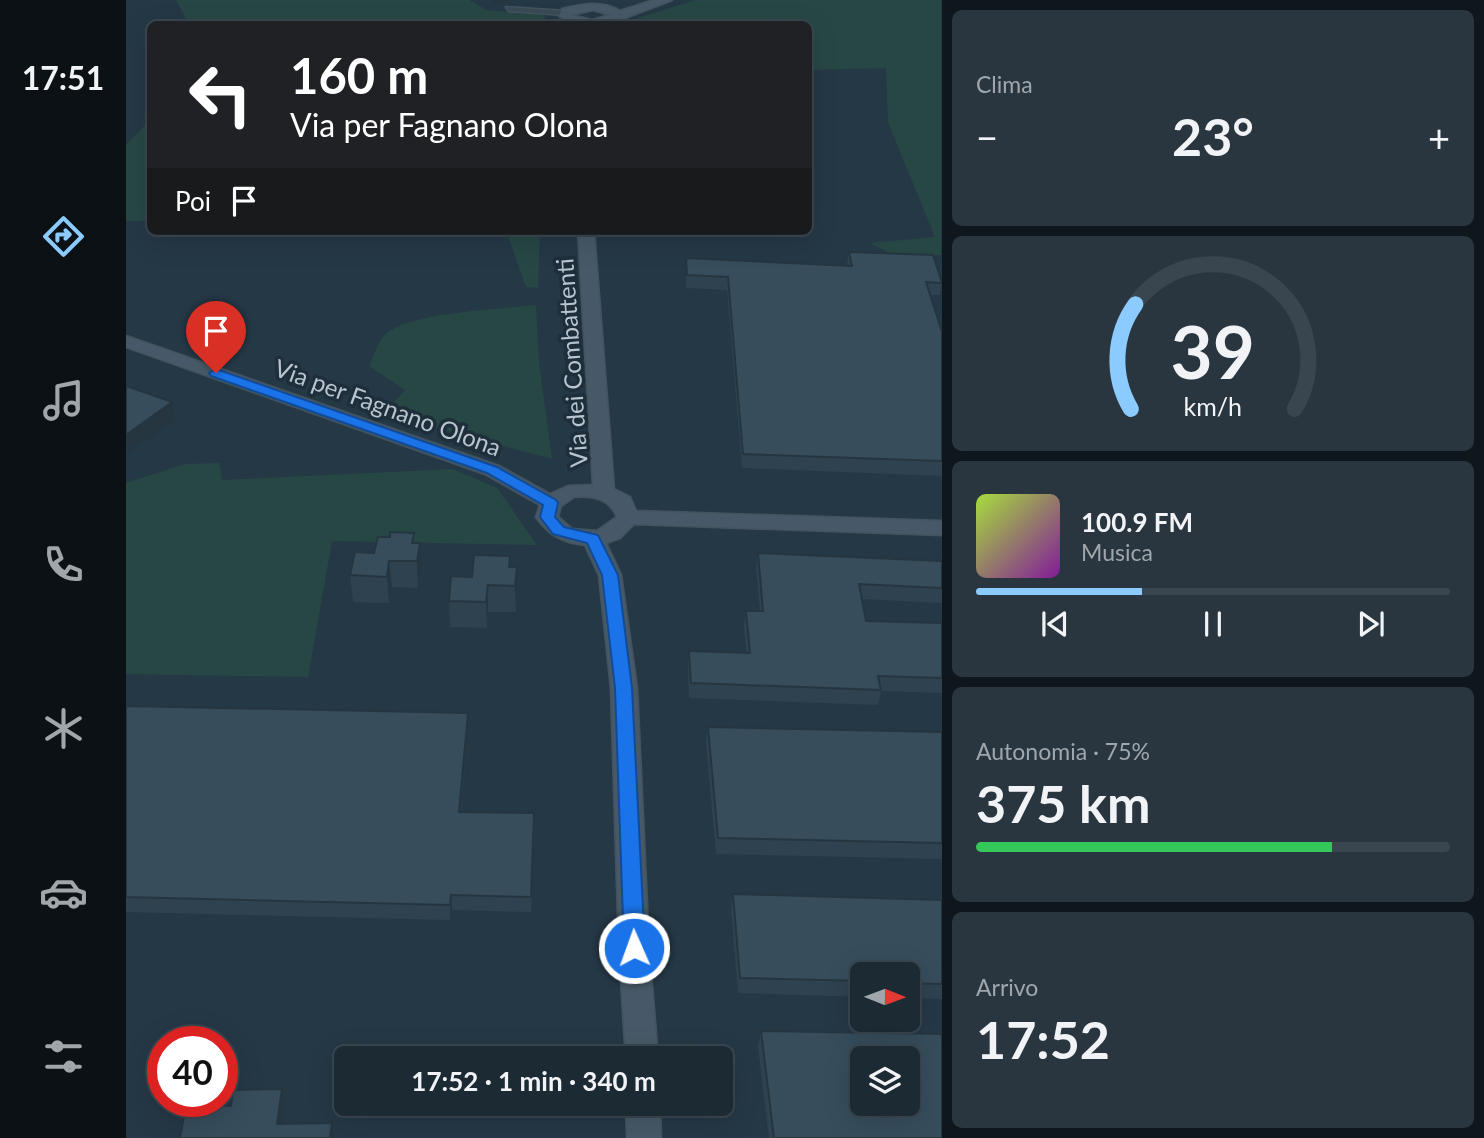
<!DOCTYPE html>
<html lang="it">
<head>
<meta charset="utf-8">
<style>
  body { margin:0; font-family:Lato,sans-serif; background:#293640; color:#f1f3f6; height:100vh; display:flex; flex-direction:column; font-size:26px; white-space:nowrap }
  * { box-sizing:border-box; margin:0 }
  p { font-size:23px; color:#a0a7ac }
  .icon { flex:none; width:38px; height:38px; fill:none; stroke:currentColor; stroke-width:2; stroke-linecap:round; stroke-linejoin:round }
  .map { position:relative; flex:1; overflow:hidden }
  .panel { display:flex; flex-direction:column; gap:10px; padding:10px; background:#0f171d; width:542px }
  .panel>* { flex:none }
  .hud { position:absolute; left:21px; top:21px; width:665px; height:214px; border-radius:10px; box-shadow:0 7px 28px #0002,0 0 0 2px #3a464f; background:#202124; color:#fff; overflow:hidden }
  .needle { width:46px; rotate:91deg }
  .buttons { position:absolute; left:724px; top:962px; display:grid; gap:14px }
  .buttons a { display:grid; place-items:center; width:70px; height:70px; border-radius:10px; background:#1c2a34; box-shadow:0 7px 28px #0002,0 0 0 2px #3a464f; font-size:35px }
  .speed { position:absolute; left:21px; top:1026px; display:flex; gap:14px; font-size:35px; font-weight:700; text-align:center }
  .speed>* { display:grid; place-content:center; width:91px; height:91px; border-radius:50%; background:#1c2a34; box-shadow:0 7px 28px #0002,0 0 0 2px #3a464f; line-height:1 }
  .speed .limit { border:10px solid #d22; background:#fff; color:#111 }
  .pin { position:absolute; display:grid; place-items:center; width:60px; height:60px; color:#fff; margin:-72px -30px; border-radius:50% 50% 50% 0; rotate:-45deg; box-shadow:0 0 7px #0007 }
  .pin .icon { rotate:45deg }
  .me { position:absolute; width:77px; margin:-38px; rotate:358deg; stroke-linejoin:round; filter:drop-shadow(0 0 5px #0008) }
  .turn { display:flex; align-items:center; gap:24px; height:147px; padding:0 28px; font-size:32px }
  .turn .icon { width:91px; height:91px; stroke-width:2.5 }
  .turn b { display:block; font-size:49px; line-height:60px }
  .then { display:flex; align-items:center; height:66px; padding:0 28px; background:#0003; gap:14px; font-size:26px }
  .big { font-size:52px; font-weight:700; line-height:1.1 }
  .panel .widget { flex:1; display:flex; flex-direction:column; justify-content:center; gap:10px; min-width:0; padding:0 24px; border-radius:10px; background:#293640 }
  .panel .dial { align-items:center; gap:0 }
  .dial svg { height:182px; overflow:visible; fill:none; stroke:#3a464f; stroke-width:7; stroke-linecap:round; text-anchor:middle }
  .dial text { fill:#f1f3f6; stroke:none }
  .song { display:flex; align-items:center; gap:21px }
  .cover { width:84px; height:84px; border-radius:10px; background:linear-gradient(135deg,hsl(80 70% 55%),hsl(290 70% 35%)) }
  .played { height:7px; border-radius:4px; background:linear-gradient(90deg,#8ccbff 35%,#3a464f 35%) }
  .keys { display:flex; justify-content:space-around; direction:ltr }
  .heat { display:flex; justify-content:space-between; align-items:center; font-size:38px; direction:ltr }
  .charge { height:10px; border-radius:5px; background:linear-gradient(90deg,#34c759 75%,#3a464f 0) }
  .trip { position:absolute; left:208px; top:1046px; width:399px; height:70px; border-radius:10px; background:#1c2a34; box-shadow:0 7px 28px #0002,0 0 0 2px #3a464f; font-weight:700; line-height:70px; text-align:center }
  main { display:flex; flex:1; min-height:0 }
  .menu { display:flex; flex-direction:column; width:126px; justify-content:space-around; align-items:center; background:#0b1115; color:#a0a7ac }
  .menu .icon { width:49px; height:49px }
  .menu .on { color:#8ccbff }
  .menu b { font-size:32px; color:#f1f3f6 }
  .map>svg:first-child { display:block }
  .green { fill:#274745 }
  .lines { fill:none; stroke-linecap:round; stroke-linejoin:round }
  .street-casing { stroke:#43535e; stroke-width:3 }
  .secondary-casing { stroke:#43535e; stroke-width:3 }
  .street { fill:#3a4a55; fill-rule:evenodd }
  .secondary { fill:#475968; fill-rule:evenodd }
  .wall { fill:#2f424f }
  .shaded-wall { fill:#263640 }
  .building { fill:#374d5c; stroke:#263640; stroke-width:2; fill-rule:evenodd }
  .route { fill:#1a73e8; stroke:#114b97; stroke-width:2 }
  .labels { text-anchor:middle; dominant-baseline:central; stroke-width:7; stroke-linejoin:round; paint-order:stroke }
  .street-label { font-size:24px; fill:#b8c4ce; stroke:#1e2f3b }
</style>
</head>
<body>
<main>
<nav class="menu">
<b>17:51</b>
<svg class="icon on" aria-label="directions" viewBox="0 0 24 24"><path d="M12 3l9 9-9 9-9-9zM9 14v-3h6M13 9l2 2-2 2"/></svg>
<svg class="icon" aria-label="music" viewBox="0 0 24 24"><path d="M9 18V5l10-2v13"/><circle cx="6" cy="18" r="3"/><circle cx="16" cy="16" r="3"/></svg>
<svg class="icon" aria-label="phone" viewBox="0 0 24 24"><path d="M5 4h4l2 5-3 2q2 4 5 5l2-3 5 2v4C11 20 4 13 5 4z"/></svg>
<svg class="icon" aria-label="climate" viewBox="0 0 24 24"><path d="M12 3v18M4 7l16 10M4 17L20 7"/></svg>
<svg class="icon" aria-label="car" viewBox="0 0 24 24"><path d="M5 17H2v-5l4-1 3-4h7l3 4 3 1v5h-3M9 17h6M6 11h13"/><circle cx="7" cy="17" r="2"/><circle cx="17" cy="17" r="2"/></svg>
<svg class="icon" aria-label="filters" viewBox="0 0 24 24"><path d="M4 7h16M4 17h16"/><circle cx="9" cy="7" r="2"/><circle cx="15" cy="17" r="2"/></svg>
</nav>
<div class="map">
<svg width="816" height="1138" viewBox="0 0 816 1138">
  <rect width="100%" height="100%" fill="#253846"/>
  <path class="green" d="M 50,0 L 343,0 L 361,10 L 418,15 L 421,24 L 63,24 Z
    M 570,0 L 815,0 L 815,255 L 766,254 L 744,243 L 809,237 L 762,122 L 760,68 L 683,70 L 682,24 L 492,24 Z
    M 24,117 L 24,221 L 0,221 L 0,145 L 20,124 L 18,118 Z
    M 380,231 L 414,231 L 412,288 L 400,287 Z
    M 410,305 L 413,363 L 426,459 L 257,414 L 279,390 L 243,366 C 248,356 252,339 261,333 C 287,312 375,309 410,305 Z
    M 93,463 L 96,480 L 327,469 L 371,488 L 411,545 L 206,541 L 182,677 L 0,674 L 0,483 L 59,464 Z"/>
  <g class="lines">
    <defs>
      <path id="street" d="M 380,7 L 439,11 L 443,13 L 439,15 L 383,11 Z"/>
      <path id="secondary" d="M 528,0 L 546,0 L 483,24 L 448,24 L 433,16 L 436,9 C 455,4 477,0 494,11 ZM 467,10 L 484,15 L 466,20 L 445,15 Z
        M 452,231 L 468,231 L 488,489 L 504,497 L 510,511 L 816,521 L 816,535 L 508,524 L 494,538 L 480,543 L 495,575 L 511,688 L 523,948 L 532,1059 L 500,1059 L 493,948 L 485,688 L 473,575 L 459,545 C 437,543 423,535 410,517 L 414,505 L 359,474 L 0,347 L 0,336 L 373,466 L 424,494 L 442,486 L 467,485 ZM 448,497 C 467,495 484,499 491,517 L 471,531 L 446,529 L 432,517 L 435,506 Z
        M 500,1104 L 534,1104 L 535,1138 L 501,1138 Z"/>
    </defs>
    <use href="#street" class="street-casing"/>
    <use href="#secondary" class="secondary-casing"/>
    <use href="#street" class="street"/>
    <use href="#secondary" class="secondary"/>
  </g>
  <path class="wall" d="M 723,252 L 816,280 L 814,295 L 804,295 L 816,332 L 816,476 L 616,468 L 601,290 L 560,288 L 560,258 L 721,265 Z
    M 289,543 L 295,569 L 292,588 L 266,587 L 263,603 L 227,602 L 224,575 L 248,553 Z
    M 632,553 L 816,561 L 816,603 L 736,599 L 740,621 L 816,623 L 816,693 L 755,691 L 752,705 L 563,698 L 562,665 L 563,651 L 620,653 L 618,626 L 620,611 L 634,611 L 630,568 Z
    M 384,567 L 391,593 L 390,612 L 362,612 L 361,628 L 324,627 L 323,601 L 346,577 Z
    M 0,706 L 342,728 L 335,812 L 408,828 L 405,912 L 326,910 L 324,920 L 0,912 Z
    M 582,727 L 816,732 L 816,859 L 590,854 L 580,742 Z
    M 607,894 L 816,900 L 816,999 L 782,998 L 782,975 L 737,975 L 737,997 L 612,993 L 605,909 Z
    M 635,1031 L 816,1138 L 643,1138 L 632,1046 Z"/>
  <path class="shaded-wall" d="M 366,0 L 387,0 L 366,4 Z
    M 46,402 L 49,420 L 0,455 L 0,435 Z
    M 294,543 L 295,569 L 292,588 L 291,561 Z
    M 263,561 L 266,587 L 263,603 L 261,577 Z
    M 391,567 L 391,593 L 390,612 L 389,586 Z
    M 362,585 L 362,612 L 361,628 L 360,602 Z
    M 342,713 L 342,728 L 333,827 L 333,812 Z
    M 325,895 L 326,910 L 324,920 L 324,905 Z
    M 156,1089 L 159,1108 L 155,1138 L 151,1124 Z
    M 206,1123 L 208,1138 L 204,1138 Z"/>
  <path class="building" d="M 723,252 L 807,255 L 816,283 L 800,282 L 816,332 L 816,461 L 617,454 L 602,277 L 561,275 L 560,258 L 726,266 Z
    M 0,386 L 46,402 L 0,435 Z
    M 264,532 L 288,533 L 286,543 L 294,543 L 291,561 L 263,561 L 261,577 L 224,575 L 229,552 L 248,553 L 252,537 L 264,537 Z
    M 632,553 L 816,561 L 816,588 L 733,584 L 740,621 L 816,623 L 816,678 L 752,676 L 755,690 L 565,683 L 563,651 L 624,653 L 620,611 L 637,611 Z
    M 348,555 L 384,556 L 383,567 L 391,567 L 389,586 L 362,585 L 360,602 L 323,601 L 325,576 L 346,577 Z
    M 0,706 L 342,713 L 333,812 L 408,813 L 405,897 L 325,895 L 324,905 L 0,897 Z
    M 582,727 L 816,732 L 816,843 L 592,838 Z
    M 607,894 L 816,900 L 816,984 L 782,983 L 782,975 L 737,975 L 737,981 L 614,978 Z
    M 635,1031 L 816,1034 L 816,1138 L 648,1138 ZM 737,1059 L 782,1059 L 782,1104 L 737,1104 Z
    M 156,1089 L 151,1124 L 206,1123 L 204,1138 L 54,1138 L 60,1106 L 105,1106 L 107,1090 Z"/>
  <path class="route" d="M 90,369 L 371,467 L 430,500 L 432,503 L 429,517 L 438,527 L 472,535 L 492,575 L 506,688 L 519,948 L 516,954 L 508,957 L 501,954 L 498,948 L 489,688 L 476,575 L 461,543 L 427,534 L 414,517 L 417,505 L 361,473 L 85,376 L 83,373 Z"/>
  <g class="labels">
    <g class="street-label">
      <text transform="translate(445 363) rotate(-94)">Via dei Combattenti</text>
      <text transform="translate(262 407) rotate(20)">Via per Fagnano Olona</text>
    </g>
  </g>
</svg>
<div class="buttons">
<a><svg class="needle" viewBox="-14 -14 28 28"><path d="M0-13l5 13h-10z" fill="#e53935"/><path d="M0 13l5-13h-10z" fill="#a0a7ac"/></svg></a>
<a><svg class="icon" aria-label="layers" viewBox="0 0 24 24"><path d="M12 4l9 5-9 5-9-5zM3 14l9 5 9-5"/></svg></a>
</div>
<div class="speed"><div class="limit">40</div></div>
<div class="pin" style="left:90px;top:373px;background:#d93025"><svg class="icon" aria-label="arrive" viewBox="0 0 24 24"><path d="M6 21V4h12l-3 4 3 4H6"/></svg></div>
<svg class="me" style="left:508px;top:948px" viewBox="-20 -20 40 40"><circle r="17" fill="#1a73e8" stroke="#fff" stroke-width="3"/><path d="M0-11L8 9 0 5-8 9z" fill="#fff"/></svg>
<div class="trip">17:52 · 1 min · 340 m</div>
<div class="hud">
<div class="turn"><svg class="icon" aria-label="left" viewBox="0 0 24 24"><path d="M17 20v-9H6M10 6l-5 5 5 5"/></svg><div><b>160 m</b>Via per Fagnano Olona</div></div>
<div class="then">Poi<svg class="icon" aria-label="arrive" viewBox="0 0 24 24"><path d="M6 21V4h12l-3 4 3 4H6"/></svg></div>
</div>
</div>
<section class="panel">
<div class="widget"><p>Clima</p>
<div class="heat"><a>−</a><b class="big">23°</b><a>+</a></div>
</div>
<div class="widget dial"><svg viewBox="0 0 100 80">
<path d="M14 69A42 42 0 1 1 86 69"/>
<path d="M14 69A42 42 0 0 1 16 23" stroke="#8ccbff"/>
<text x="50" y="56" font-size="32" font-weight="700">39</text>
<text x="50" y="72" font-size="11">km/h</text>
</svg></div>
<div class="widget">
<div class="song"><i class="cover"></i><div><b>100.9 FM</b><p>Musica</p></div></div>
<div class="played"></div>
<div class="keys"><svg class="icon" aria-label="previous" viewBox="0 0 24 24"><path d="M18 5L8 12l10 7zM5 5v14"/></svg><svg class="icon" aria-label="pause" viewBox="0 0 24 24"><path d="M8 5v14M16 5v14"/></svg><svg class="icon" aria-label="next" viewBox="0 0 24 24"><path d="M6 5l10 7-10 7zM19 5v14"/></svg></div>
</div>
<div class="widget"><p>Autonomia · 75%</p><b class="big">375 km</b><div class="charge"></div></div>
<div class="widget"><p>Arrivo</p><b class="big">17:52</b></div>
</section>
</main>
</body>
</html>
